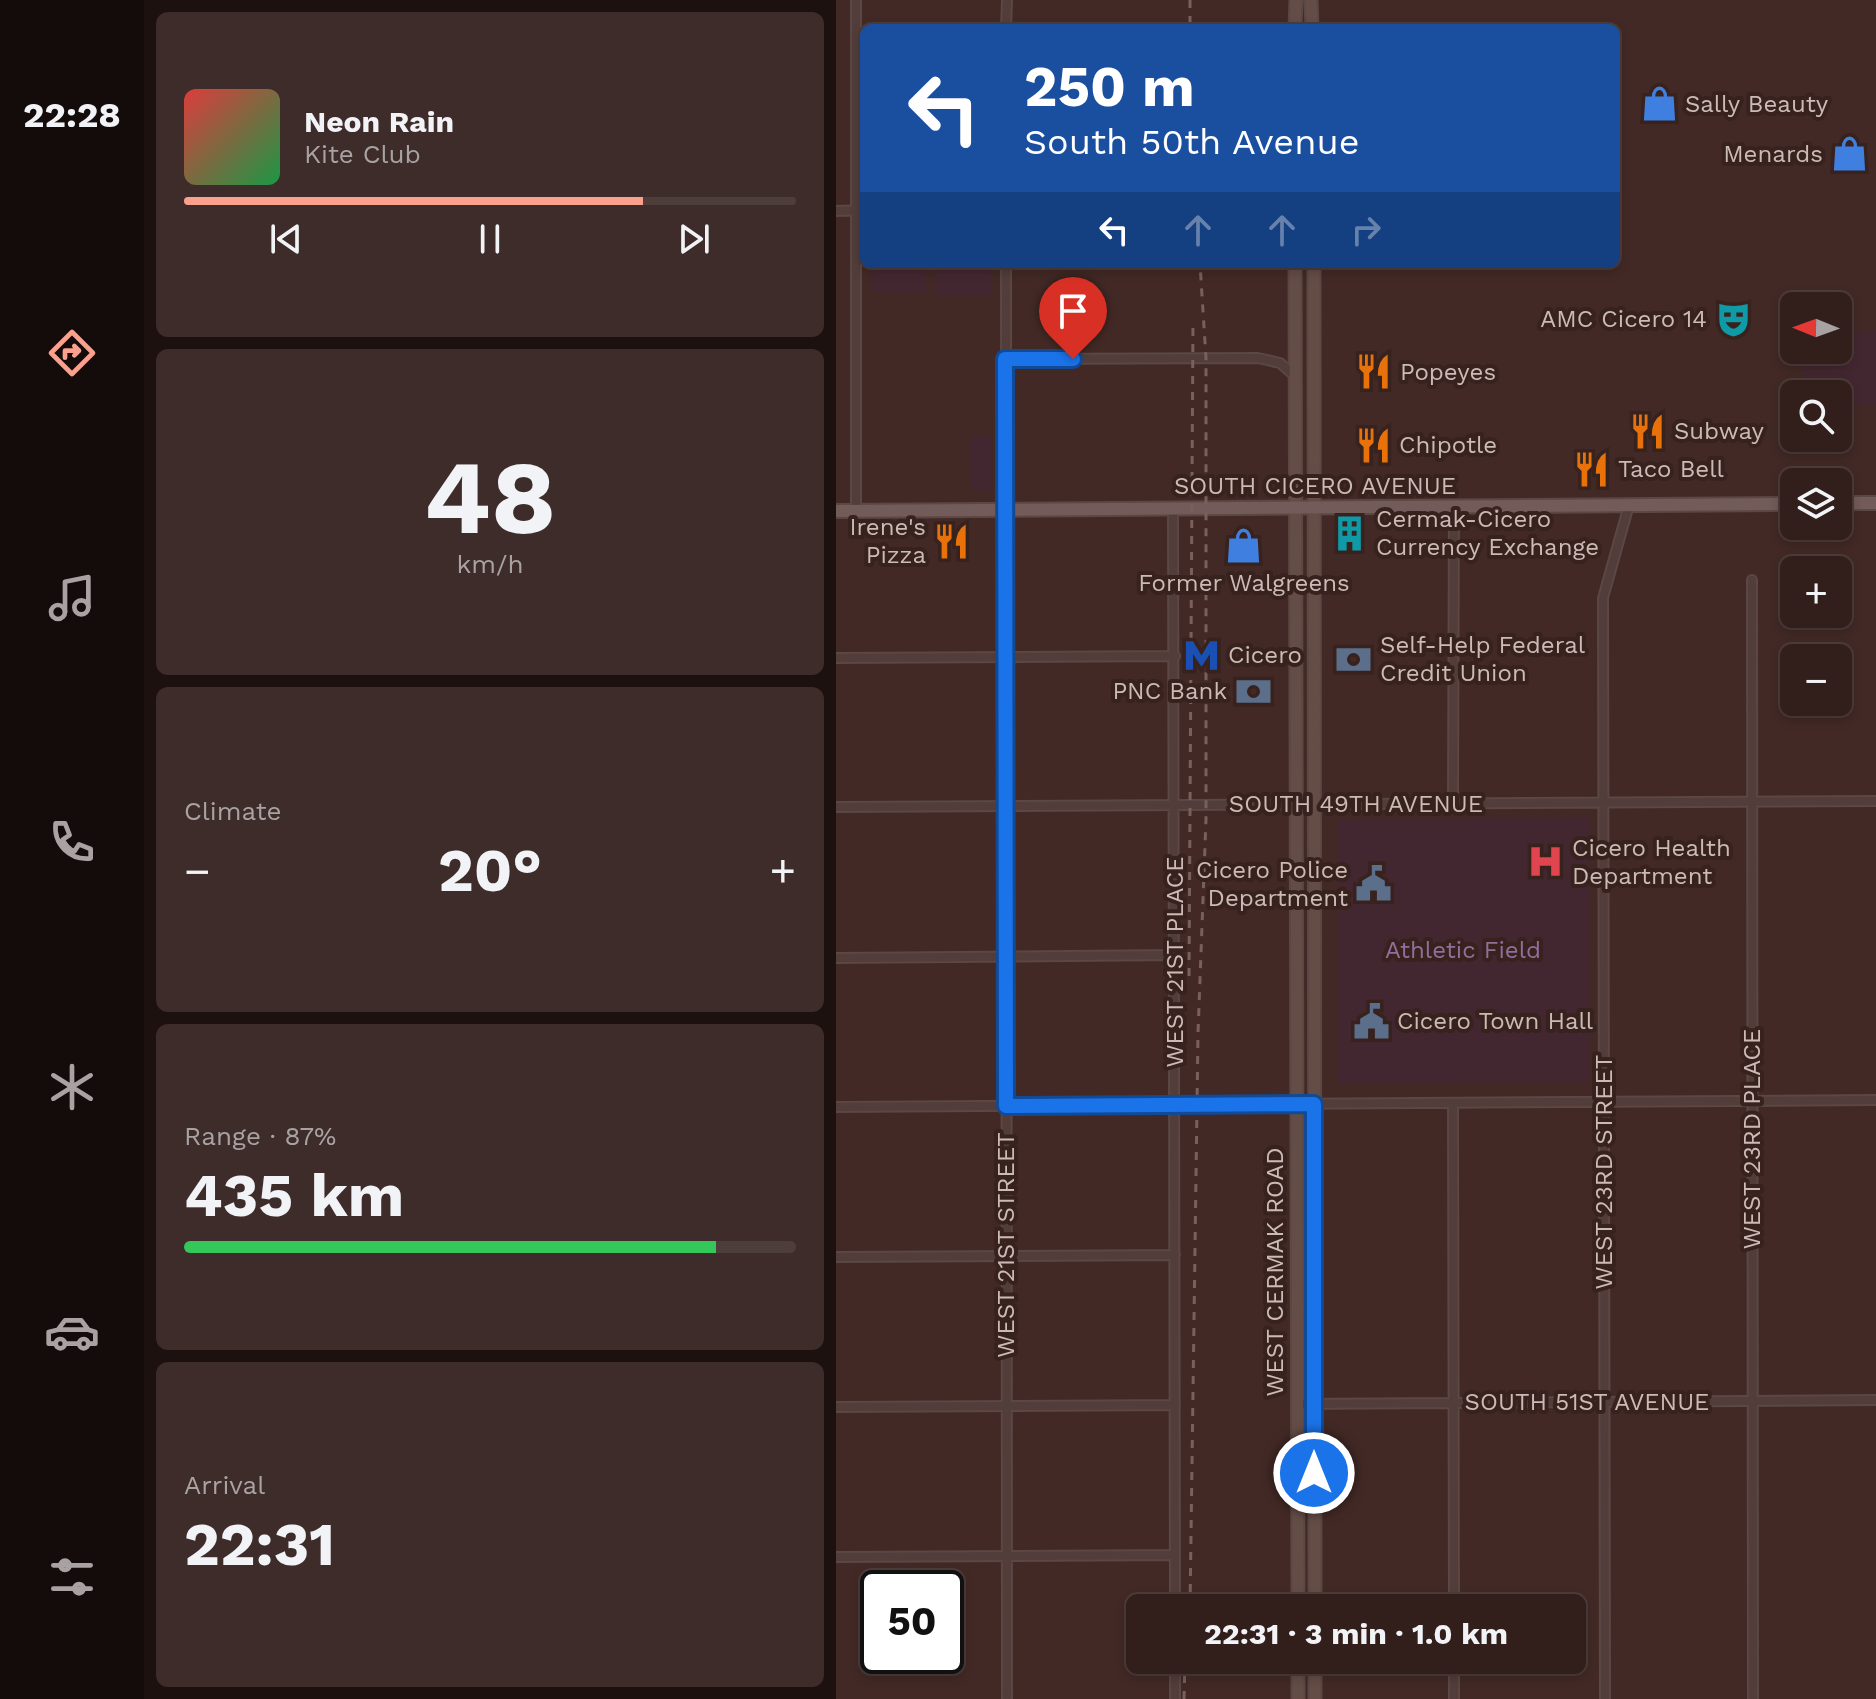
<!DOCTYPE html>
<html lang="en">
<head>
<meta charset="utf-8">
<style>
  body { margin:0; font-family:"Work Sans",sans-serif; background:#3d2c29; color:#f1f3f6; height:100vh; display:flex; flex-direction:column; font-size:30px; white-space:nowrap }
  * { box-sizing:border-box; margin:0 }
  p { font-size:26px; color:#a8a2a3 }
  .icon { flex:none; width:44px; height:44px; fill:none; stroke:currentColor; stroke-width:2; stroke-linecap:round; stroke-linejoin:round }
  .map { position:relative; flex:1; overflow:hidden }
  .drawer { display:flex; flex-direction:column; gap:12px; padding:12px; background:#1c110f; width:692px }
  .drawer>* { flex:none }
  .hud { position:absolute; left:24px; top:24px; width:760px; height:244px; border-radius:12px; box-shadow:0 4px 12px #0003,0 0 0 2px #4d3d3b; background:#1a4fa0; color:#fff; overflow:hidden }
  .needle { width:52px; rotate:271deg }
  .fabs { position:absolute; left:944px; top:292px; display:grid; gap:16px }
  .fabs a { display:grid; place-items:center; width:72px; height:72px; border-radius:12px; background:#321f1c; box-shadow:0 4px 12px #0003,0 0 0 2px #4d3d3b; font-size:40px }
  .speed { position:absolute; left:24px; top:1570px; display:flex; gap:16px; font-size:40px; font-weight:700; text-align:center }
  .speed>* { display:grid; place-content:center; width:104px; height:104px; border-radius:50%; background:#321f1c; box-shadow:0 4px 12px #0003,0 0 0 2px #4d3d3b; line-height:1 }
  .speed .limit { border:4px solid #111; border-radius:12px; background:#fff; color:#111 }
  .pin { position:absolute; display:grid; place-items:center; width:68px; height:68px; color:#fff; margin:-82px -34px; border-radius:50% 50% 50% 0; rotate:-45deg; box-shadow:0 0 8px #0007 }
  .pin .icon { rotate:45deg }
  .me { position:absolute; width:88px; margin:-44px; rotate:0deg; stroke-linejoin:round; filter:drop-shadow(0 0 6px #0008) }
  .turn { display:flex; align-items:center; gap:28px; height:168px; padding:0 32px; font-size:36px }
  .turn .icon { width:104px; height:104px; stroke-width:2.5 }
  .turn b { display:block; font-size:56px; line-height:68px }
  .lanes { display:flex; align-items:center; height:76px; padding:0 32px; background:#0003; justify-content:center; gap:40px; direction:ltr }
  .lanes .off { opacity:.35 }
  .big { font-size:60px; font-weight:700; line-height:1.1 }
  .drawer .card { flex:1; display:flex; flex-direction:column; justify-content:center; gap:12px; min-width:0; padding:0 28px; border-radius:12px; background:#3d2c29 }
  .drawer .dial { align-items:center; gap:0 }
  .dial b { font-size:104px; line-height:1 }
  .song { display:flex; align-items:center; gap:24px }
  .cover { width:96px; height:96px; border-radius:12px; background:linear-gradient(135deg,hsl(0 70% 55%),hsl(140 70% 35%)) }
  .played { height:8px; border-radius:4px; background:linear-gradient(90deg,#fba08c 75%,#4d3d3b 75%) }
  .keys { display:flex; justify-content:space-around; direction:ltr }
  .heat { display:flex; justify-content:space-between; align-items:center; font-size:44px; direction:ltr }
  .charge { height:12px; border-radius:6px; background:linear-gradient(90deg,#34c759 87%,#4d3d3b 0) }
  .trip { position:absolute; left:290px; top:1594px; width:460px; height:80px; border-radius:12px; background:#321f1c; box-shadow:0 4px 12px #0003,0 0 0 2px #4d3d3b; font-weight:700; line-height:80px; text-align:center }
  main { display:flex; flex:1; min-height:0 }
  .tabs { display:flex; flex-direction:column; width:144px; justify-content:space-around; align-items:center; background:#140c0b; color:#a8a2a3 }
  .tabs .icon { width:56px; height:56px }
  .tabs .current { color:#fba08c }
  .tabs b { font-size:36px; color:#f1f3f6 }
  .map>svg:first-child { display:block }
  .green { fill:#432730 }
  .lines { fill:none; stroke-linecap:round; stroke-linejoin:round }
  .street-casing { stroke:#5b4743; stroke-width:12 }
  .secondary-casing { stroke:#5b4743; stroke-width:15 }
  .primary-casing { stroke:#5b4743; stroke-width:16 }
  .street { stroke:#523d3a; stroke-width:8 }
  .secondary { stroke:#654d47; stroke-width:11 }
  .primary { stroke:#725b58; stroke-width:12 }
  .rail { stroke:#79605b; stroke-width:3; stroke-dasharray:8 8; stroke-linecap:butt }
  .route-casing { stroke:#114b97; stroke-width:20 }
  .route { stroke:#1a73e8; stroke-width:14 }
  .labels { text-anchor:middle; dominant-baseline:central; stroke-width:8; stroke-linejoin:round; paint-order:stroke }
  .poi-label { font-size:24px; fill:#ccbab6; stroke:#37221e; text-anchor:start }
  .street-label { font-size:24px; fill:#ccbab6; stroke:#37221e }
  .park-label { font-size:24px; fill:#946d9d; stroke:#37221e }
</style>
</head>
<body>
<main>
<nav class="tabs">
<b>22:28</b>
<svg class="icon current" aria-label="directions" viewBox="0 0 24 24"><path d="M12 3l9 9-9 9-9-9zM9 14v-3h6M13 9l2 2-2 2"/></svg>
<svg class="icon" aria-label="music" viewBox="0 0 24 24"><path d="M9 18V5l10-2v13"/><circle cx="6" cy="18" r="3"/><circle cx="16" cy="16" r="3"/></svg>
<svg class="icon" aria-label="phone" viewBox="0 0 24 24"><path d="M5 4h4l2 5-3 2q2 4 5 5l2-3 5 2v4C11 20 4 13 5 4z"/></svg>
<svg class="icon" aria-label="climate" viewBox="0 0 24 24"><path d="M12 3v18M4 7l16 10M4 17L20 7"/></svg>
<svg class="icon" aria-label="car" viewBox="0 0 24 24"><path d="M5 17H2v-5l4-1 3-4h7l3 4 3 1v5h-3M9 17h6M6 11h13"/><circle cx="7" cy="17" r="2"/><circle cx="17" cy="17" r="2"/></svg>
<svg class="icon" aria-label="filters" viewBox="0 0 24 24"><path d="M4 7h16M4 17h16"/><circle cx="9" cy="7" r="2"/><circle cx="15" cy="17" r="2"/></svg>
</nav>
<section class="drawer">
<div class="card">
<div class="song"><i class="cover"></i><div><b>Neon Rain</b><p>Kite Club</p></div></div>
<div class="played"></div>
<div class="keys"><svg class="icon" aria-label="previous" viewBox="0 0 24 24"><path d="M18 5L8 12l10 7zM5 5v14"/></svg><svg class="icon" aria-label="pause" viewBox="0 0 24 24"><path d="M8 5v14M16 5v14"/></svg><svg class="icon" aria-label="next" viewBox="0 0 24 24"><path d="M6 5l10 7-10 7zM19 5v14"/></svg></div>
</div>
<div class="card dial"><b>48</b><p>km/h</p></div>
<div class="card"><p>Climate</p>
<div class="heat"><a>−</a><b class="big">20°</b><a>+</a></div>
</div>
<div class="card"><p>Range · 87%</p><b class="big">435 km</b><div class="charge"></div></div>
<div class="card"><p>Arrival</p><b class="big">22:31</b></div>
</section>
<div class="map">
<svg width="1040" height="1699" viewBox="0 0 1040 1699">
  <rect width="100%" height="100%" fill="#422925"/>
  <path class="green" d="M 37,264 L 89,264 L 89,293 L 36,292 Z
    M 99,264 L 155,264 L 156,295 L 100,296 Z
    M 1002,332 L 1040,332 L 1040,406 L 1002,406 L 1002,394 L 967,394 L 967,350 L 1002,350 Z
    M 156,436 L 156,489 L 135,490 L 134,437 Z
    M 753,818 L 754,1082 L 502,1083 L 501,819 Z"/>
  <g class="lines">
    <defs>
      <path id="street" d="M 20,0 L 20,511
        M 170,28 L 171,0
        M 0,211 L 28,210
        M 170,264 L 171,1699
        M 169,359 L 422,358 L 444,363 L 459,376
        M 337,509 L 339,1608
        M 916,580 L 917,1699
        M 0,658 L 339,656
        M 617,804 L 618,507
        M 0,807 L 1040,801
        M 0,958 L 339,955
        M 617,1103 L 618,1608
        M 0,1107 L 1040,1100
        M 0,1257 L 339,1255
        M 461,1404 L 1040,1400
        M 0,1407 L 339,1405
        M 0,1557 L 339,1555
        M 339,1660 L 339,1699
        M 618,1660 L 618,1699
        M 769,1699 L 767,598 L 793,505"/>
      <path id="secondary" d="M 475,0 L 476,28
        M 459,28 L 460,0
        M 459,264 L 462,1608
        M 478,264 L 479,1608
        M 462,1660 L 462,1699
        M 479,1660 L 479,1699"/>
      <path id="primary" d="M 1002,503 L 1040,503
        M 0,511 L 958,504"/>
    </defs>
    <use href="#street" class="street-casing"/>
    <use href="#secondary" class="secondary-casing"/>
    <use href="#primary" class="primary-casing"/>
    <use href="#street" class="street"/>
    <use href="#secondary" class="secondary"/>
    <use href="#primary" class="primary"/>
    <path class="rail" d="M 354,0 L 354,28
      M 353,976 L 357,320
      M 354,1608 L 362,1033 L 370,819 L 370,358 L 364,264
      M 348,1699 L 349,1660"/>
  </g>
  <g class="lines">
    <defs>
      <path id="route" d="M 237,359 L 169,359 L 170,1106 L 478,1104 L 478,1473"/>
    </defs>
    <use href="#route" class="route-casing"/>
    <use href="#route" class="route"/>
  </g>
  <defs>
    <symbol id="shop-bare" viewBox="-9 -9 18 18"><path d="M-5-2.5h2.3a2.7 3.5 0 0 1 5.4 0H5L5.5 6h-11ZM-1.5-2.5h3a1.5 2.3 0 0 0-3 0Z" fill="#3f7fe0" stroke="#37221e" stroke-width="2.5" paint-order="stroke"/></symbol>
    <symbol id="theatre-bare" viewBox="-9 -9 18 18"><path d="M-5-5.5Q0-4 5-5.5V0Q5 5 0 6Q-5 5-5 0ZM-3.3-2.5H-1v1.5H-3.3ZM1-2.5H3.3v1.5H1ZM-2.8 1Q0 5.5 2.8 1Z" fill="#0f9aa8" stroke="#37221e" stroke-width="2.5" paint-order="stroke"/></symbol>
    <symbol id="restaurant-bare" viewBox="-9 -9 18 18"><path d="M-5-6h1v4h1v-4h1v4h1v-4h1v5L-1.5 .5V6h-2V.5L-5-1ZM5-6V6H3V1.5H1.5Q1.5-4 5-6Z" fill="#e8710a" stroke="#37221e" stroke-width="2.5" paint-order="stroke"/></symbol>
    <symbol id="building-bare" viewBox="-9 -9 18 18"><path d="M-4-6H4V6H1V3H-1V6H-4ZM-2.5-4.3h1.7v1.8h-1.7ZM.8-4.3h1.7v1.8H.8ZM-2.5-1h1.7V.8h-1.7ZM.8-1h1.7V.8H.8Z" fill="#0f9aa8" stroke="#37221e" stroke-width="2.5" paint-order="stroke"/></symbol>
    <symbol id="metro-bare" viewBox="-9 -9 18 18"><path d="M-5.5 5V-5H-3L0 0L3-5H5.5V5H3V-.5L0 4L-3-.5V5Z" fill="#1a4fb4" stroke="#37221e" stroke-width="2.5" paint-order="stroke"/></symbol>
    <symbol id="bank-bare" viewBox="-9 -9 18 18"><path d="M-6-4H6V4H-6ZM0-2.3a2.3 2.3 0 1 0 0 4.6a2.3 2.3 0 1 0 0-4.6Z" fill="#5c6f8a" stroke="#37221e" stroke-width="2.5" paint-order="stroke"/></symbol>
    <symbol id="hospital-bare" viewBox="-9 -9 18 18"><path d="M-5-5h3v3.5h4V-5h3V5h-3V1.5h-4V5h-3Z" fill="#e0444e" stroke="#37221e" stroke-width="2.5" paint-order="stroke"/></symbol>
    <symbol id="civic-bare" viewBox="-9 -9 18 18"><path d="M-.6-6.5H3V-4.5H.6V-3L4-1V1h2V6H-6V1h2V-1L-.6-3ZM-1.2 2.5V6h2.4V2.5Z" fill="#5c6f8a" stroke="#37221e" stroke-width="2.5" paint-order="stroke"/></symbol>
  </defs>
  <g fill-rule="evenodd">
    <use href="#shop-bare" x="798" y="78" width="51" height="51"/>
    <use href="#shop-bare" x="988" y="128" width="51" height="51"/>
    <use href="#theatre-bare" x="872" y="294" width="51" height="51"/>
    <use href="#restaurant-bare" x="512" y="346" width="51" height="51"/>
    <use href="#restaurant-bare" x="786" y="406" width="51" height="51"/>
    <use href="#restaurant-bare" x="512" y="420" width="51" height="51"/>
    <use href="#restaurant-bare" x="730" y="444" width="51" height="51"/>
    <use href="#building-bare" x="488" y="508" width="51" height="51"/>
    <use href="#restaurant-bare" x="90" y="516" width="51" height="51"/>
    <use href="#shop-bare" x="382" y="520" width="51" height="51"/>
    <use href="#metro-bare" x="340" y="630" width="51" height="51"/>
    <use href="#bank-bare" x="492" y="634" width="51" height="51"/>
    <use href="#bank-bare" x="392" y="666" width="51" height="51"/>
    <use href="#hospital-bare" x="684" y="836" width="51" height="51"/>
    <use href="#civic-bare" x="512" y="858" width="51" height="51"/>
    <use href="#civic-bare" x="510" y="996" width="51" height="51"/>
  </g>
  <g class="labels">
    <g class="poi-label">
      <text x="849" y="104">Sally Beauty</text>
      <text x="987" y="154" text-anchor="end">Menards</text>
      <text x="871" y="319" text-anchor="end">AMC Cicero 14</text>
      <text x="564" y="372">Popeyes</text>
      <text x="838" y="431">Subway</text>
      <text x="563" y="445">Chipotle</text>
      <text x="782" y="469">Taco Bell</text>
      <text x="540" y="519">Cermak-Cicero<tspan x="540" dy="28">Currency Exchange</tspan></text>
      <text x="90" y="527" text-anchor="end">Irene's<tspan x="90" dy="28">Pizza</tspan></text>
      <text x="408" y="583" text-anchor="middle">Former Walgreens</text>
      <text x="544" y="645">Self-Help Federal<tspan x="544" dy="28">Credit Union</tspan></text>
      <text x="392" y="655">Cicero</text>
      <text x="391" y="691" text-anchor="end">PNC Bank</text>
      <text x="736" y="848">Cicero Health<tspan x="736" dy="28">Department</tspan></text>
      <text x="512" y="870" text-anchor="end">Cicero Police<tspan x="512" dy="28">Department</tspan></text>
      <text x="561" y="1021">Cicero Town Hall</text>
    </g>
    <g class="street-label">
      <text x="479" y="486">SOUTH CICERO AVENUE</text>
      <text x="520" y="804">SOUTH 49TH AVENUE</text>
      <text transform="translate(339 962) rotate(-90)">WEST 21ST PLACE</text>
      <text transform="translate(916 1139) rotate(-90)">WEST 23RD PLACE</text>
      <text transform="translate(768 1172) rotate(-90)">WEST 23RD STREET</text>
      <text transform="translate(170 1245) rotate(-90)">WEST 21ST STREET</text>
      <text transform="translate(439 1272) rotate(-90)">WEST CERMAK ROAD</text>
      <text x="751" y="1402">SOUTH 51ST AVENUE</text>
    </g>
    <g class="park-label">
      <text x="627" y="950">Athletic Field</text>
    </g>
  </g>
</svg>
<div class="fabs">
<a><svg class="needle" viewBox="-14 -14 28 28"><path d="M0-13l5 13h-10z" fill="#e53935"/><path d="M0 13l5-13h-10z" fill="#a8a2a3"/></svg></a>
<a><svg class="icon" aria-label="search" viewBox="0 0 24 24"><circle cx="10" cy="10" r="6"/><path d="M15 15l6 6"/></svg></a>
<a><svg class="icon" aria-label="layers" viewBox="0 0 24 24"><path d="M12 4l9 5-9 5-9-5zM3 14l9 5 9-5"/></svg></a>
<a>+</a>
<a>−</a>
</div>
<div class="speed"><div class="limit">50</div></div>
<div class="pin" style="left:237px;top:359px;background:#d93025"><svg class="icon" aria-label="arrive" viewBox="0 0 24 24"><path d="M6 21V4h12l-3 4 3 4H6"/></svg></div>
<svg class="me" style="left:478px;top:1473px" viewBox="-20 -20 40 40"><circle r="17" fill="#1a73e8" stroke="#fff" stroke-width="3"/><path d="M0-11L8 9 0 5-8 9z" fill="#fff"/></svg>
<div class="trip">22:31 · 3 min · 1.0 km</div>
<div class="hud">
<div class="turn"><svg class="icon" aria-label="left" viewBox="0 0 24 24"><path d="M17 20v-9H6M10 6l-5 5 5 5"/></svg><div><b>250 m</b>South 50th Avenue</div></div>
<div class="lanes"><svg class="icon" aria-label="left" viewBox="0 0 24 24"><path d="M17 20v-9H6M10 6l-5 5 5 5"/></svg><svg class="icon off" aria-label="ahead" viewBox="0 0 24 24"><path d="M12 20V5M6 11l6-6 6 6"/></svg><svg class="icon off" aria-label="ahead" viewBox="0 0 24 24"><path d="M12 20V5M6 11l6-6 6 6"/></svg><svg class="icon off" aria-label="right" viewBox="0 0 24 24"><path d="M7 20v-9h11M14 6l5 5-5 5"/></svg></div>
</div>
</div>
</main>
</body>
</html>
